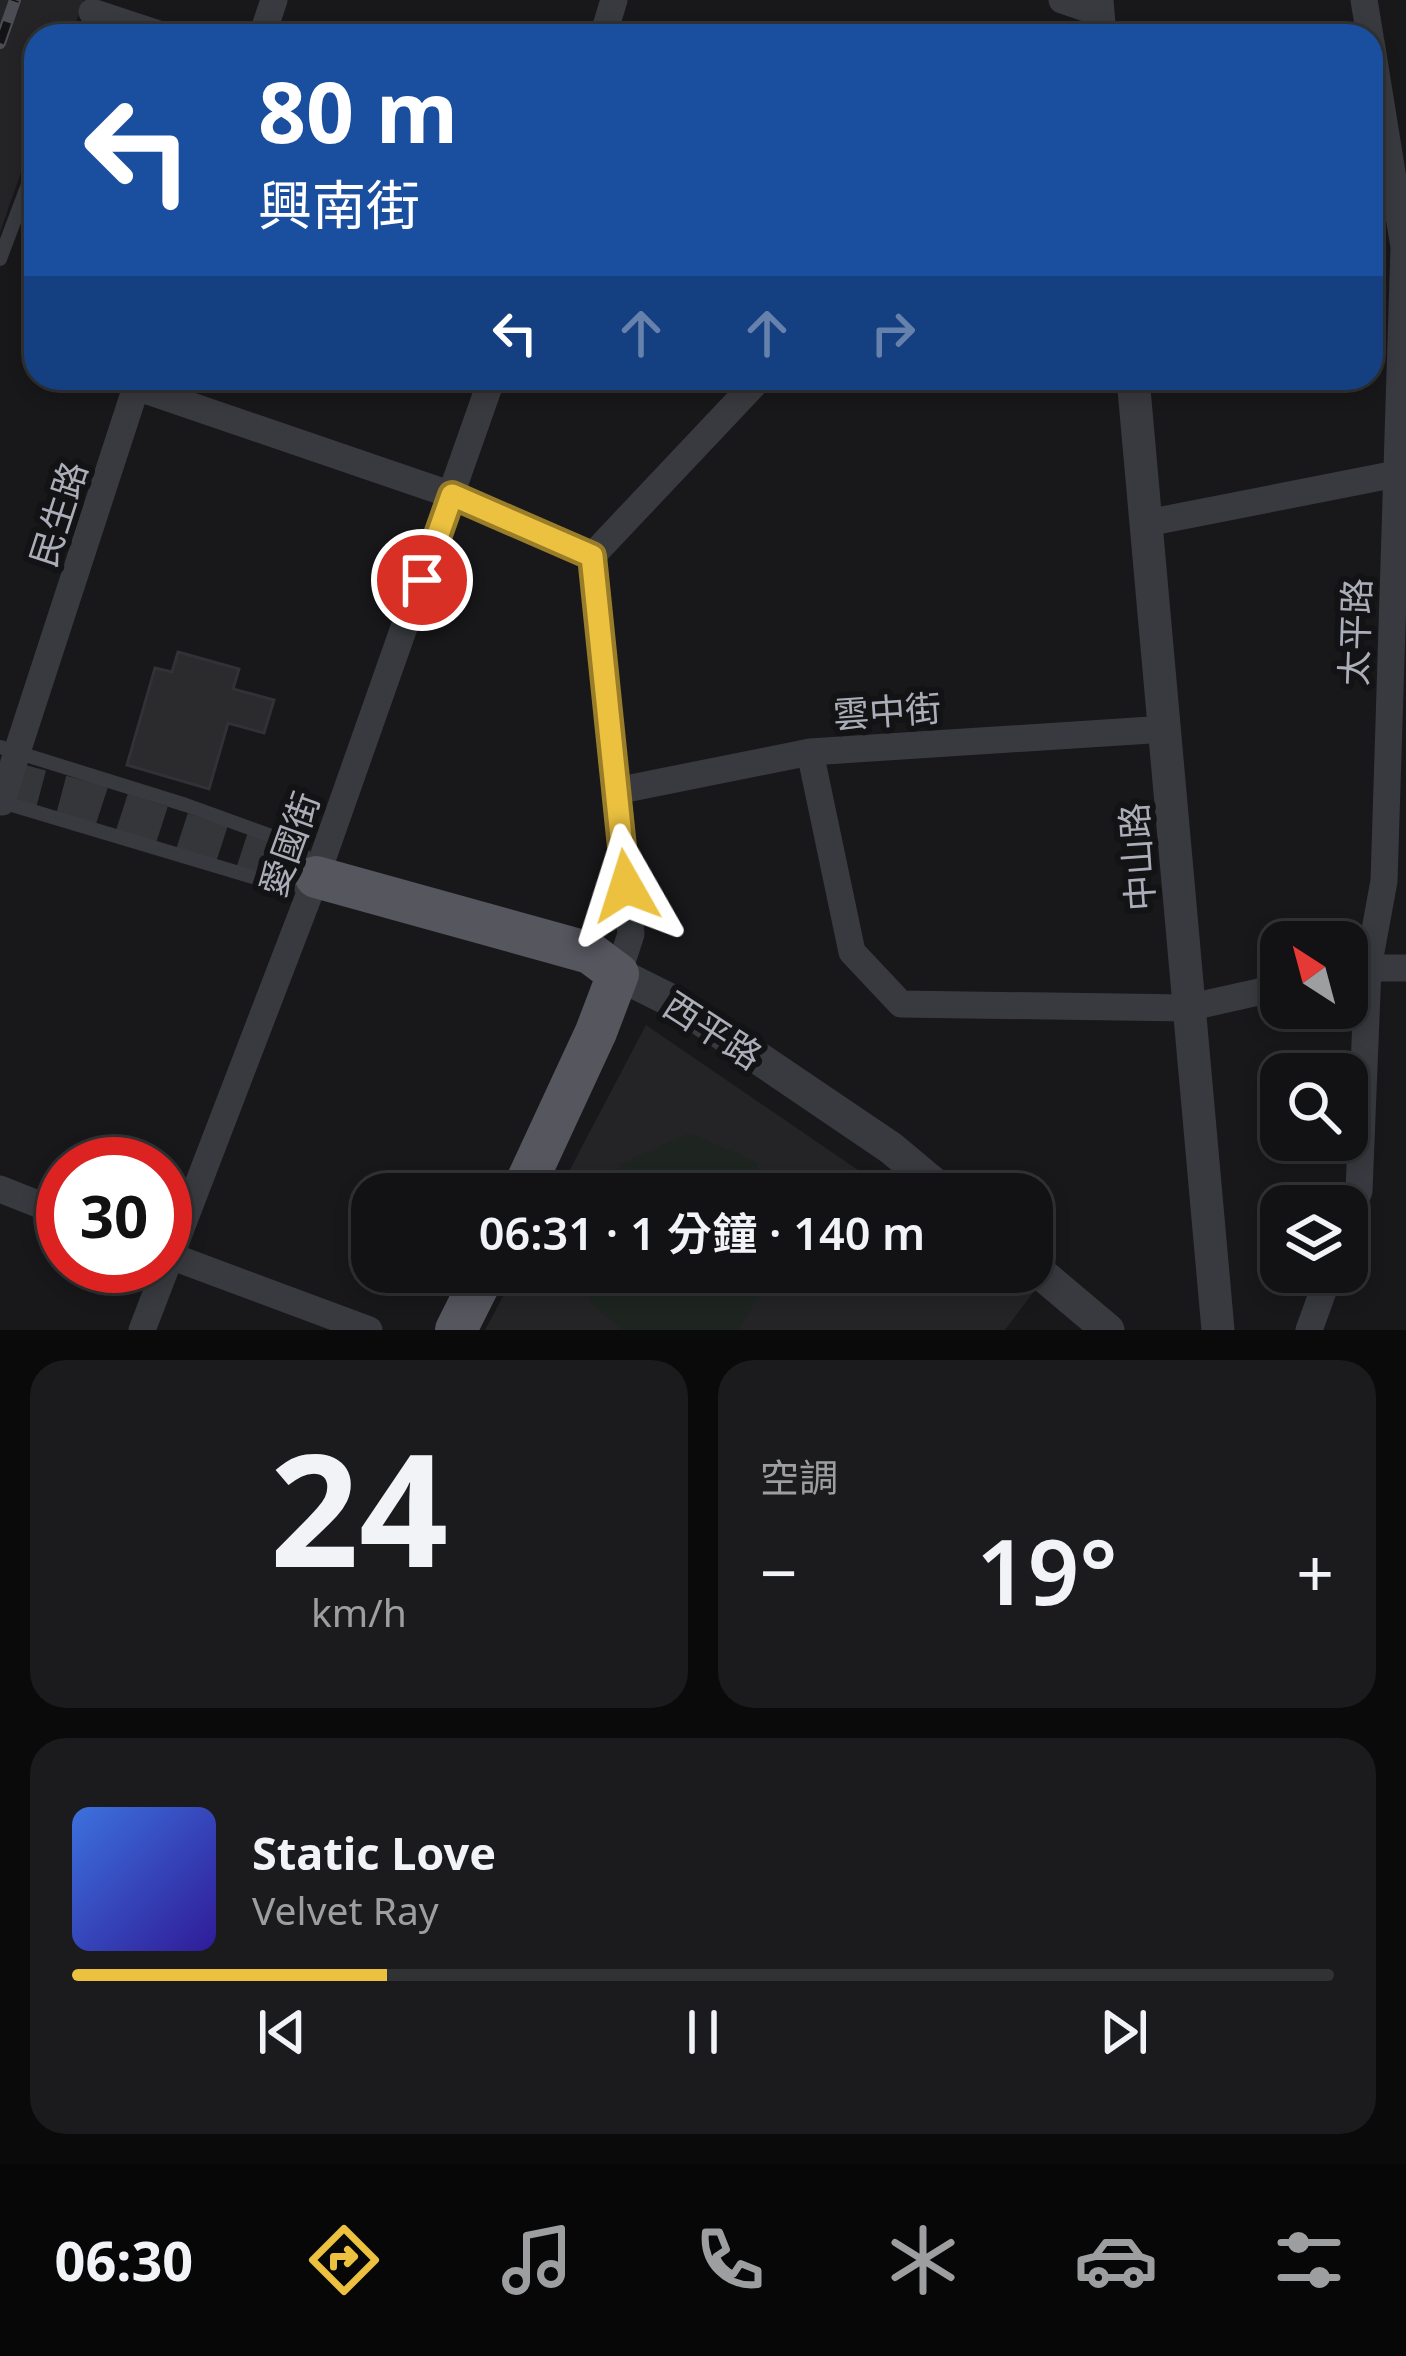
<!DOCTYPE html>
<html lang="zh-TW">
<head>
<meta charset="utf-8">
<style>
  body { margin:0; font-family:"Noto Sans","Noto Sans TC",sans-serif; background:#1b1b1d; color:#f1f3f6; height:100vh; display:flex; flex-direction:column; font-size:45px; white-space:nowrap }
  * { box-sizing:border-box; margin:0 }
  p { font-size:39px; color:#9c9ea0 }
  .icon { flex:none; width:66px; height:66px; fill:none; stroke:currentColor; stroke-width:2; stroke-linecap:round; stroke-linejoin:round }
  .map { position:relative; height:1330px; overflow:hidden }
  .panel { display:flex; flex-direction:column; gap:30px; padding:30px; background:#0a0a0b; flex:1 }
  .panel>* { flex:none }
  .banner { position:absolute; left:24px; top:24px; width:1359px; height:366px; border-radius:36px; box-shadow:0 6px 18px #0003,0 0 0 3px #313234; background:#1a4fa0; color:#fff; overflow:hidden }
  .needle { width:78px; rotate:324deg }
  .buttons { position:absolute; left:1260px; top:921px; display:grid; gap:24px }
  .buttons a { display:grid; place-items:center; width:108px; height:108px; border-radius:24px; background:#121214; box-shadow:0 6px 18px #0003,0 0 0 3px #313234; font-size:60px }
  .speed { position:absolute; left:36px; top:1137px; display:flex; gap:24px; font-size:60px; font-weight:700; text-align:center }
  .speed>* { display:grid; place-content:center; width:156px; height:156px; border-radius:50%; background:#121214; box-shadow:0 6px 18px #0003,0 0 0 3px #313234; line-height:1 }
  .speed .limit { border:18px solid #d22; background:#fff; color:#111 }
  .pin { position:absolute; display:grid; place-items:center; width:102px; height:102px; color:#fff; margin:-51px; border:6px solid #fff; border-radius:50%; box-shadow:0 3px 12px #0007 }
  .me { position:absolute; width:132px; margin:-66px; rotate:354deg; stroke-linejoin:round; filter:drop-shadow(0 0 9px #0008) }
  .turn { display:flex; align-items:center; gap:42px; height:252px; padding:0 36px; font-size:54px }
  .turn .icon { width:156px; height:156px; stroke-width:2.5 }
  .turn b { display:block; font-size:84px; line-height:102px }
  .lanes { display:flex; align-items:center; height:114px; padding:0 36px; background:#0003; justify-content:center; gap:60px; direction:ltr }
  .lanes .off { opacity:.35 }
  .big { font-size:90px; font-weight:600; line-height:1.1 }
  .panel .widget { flex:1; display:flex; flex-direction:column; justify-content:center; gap:18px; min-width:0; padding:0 42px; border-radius:36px; background:#1b1b1d }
  .panel .dial { align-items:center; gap:0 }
  .dial b { font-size:156px; line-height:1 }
  .song { display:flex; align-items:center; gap:36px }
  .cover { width:144px; height:144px; border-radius:18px; background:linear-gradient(135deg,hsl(220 70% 55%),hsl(250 70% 35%)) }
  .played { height:12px; border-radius:6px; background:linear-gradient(90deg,#ebc13f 25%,#313234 25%) }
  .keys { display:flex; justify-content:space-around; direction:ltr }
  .heat { display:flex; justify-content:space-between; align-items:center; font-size:66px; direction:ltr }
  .panel .tiles { flex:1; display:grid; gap:30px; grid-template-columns:1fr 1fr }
  .widget:last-child { grid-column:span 2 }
  .trip { position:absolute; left:351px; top:1173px; width:702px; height:120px; border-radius:36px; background:#121214; box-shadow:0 6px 18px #0003,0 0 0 3px #313234; font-weight:600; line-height:120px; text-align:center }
  .tabs { display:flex; height:192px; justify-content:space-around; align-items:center; background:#070708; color:#9c9ea0 }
  .tabs .icon { width:84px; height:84px }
  .tabs .on { color:#ebc13f }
  .tabs b { font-size:54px; color:#f1f3f6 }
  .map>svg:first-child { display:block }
  .built { fill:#242427 }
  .green { fill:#1e2520 }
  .building { fill:#2b2b2e; stroke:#323236; stroke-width:3 }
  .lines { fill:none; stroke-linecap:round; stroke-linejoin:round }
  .primary-tunnel { stroke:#35363a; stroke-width:42; stroke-dasharray:42 21; stroke-linecap:butt }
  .service { stroke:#393a3f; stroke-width:14 }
  .minor { stroke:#393a3f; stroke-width:27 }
  .tertiary { stroke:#393a3f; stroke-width:33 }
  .primary { stroke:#55565e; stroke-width:42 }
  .rail-casing { stroke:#4c4d54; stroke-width:12 }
  .rail { stroke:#131315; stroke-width:8; stroke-dasharray:22; stroke-linecap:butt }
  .minor-bridge { stroke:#393a3f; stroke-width:27 }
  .route-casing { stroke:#997d29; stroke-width:30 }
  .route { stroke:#ebc13f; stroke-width:21 }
  .labels { text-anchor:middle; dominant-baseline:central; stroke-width:12; stroke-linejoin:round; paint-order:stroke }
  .street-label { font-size:36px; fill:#abaeb9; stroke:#131315 }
</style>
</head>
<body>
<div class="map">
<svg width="1406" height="1330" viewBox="0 0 1406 1330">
  <rect width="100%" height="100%" fill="#18181a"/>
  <path class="built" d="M 0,0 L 84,0 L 71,36 L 36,36 L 36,130 L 0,232 Z
    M 646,1025 L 893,1194 L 557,1194 Z
    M 516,1272 L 1008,1272 L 1035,1290 L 1005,1330 L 485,1330 Z"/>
  <path class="green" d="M 690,1133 L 755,1161 L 773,1194 L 604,1194 L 622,1163 Z
    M 580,1272 L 772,1272 L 739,1330 L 623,1330 L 591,1304 Z"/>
  <path class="building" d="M 178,652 L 239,669 L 233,689 L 274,700 L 264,733 L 228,723 L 209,789 L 127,765 L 155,668 L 172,672 Z"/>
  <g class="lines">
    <path class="primary-tunnel" d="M 0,780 L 91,804 L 316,877"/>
    <path class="service" d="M 83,36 L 93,11
      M 0,259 L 36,163
      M 0,747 L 186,805 L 299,846 L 316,877 L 286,887 L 2,802"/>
    <path class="minor" d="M 1062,0 L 1097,12
      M 1364,0 L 1370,36
      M 92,12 L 165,36
      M 262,36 L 274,0
      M 603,36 L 614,0
      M 136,387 L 452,495 L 592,556
      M 1147,523 L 1396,474
      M 17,752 L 139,378
      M 810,752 L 852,952 L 901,1004 L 1187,1008 L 1281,987
      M 616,791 L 810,752 L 1166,729
      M 1347,973 L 1368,968 L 1406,968
      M 618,974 L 631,934 L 592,556 L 760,378
      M 0,1189 L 63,1214
      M 1347,1224 L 1359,1191 L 1368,968 L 1384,881 L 1404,247 L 1371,42
      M 165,1254 L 369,1330
      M 142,1330 L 316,877 L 492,378
      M 1309,1330 L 1330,1272"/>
    <path class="tertiary" d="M 1097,0 L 1100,36
      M 1133,378 C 1163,695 1188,1013 1218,1330
      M 618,974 L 680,1005 L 891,1148 L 946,1194
      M 1032,1266 L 1108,1330"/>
    <path class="primary" d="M 316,877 L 590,953 L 618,974 L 596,1032 L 521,1194
      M 456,1330 L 485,1272"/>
    <defs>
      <path id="rail" d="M 0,43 L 15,0"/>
    </defs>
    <use href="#rail" class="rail-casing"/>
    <use href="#rail" class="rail"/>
    <path class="minor-bridge" d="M 2,802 L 17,752"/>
  </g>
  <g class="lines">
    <defs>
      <path id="route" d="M 422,580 L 452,495 L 592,556 L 626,886"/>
    </defs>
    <use href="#route" class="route-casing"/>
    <use href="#route" class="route"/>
  </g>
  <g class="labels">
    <g class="street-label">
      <text transform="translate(58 514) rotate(-72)">民生路</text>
      <text transform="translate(1355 632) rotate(-88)">太平路</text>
      <text transform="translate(887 711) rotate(-4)">雲中街</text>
      <text transform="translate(289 844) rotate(-70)">愛國街</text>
      <text transform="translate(1137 857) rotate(-94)">中山路</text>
      <text transform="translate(713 1030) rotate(33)">西平路</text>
    </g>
  </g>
</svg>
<div class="buttons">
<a><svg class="needle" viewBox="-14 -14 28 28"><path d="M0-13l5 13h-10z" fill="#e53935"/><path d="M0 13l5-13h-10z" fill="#9c9ea0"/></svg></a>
<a><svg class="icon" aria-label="search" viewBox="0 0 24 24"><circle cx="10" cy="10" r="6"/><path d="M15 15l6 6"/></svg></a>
<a><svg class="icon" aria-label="layers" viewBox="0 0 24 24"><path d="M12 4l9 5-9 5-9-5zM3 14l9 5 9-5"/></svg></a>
</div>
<div class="speed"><div class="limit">30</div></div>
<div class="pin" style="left:422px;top:580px;background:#d93025"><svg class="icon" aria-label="arrive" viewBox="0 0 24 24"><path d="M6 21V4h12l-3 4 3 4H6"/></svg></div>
<svg class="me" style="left:626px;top:886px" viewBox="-20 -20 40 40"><path d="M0-17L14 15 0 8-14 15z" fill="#ebc13f" stroke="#fff" stroke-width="4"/></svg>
<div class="trip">06:31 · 1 分鐘 · 140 m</div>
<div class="banner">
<div class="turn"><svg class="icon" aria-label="left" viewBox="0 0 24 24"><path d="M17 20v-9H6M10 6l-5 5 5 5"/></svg><div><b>80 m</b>興南街</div></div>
<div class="lanes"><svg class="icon" aria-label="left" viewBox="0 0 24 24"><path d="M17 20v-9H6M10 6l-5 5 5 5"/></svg><svg class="icon off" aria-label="ahead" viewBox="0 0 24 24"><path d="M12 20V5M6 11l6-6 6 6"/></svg><svg class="icon off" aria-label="ahead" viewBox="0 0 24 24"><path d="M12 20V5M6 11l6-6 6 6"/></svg><svg class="icon off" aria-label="right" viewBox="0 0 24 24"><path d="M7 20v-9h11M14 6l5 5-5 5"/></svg></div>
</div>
</div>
<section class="panel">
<div class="tiles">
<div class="widget dial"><b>24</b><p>km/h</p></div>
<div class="widget"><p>空調</p>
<div class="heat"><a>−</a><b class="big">19°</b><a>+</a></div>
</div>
<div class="widget">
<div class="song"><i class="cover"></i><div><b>Static Love</b><p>Velvet Ray</p></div></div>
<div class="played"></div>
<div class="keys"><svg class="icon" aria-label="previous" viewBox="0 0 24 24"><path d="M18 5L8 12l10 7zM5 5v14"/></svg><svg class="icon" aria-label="pause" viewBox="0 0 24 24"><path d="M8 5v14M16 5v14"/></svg><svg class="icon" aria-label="next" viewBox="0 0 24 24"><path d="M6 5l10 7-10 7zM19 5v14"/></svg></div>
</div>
</div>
</section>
<nav class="tabs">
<b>06:30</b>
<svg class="icon on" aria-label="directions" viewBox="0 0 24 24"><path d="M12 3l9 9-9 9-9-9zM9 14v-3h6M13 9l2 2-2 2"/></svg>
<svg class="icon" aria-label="music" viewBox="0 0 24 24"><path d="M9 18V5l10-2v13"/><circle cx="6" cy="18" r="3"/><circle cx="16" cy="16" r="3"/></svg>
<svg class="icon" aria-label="phone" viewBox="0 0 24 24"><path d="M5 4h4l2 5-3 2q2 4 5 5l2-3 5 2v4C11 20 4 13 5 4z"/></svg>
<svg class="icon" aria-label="climate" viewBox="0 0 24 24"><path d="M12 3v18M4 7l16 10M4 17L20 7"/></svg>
<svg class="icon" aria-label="car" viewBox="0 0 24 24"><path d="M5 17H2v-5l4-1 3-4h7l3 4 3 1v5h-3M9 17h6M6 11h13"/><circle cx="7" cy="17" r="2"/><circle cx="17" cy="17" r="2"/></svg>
<svg class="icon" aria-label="filters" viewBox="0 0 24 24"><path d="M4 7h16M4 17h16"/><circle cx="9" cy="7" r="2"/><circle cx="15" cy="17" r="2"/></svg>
</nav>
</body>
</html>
